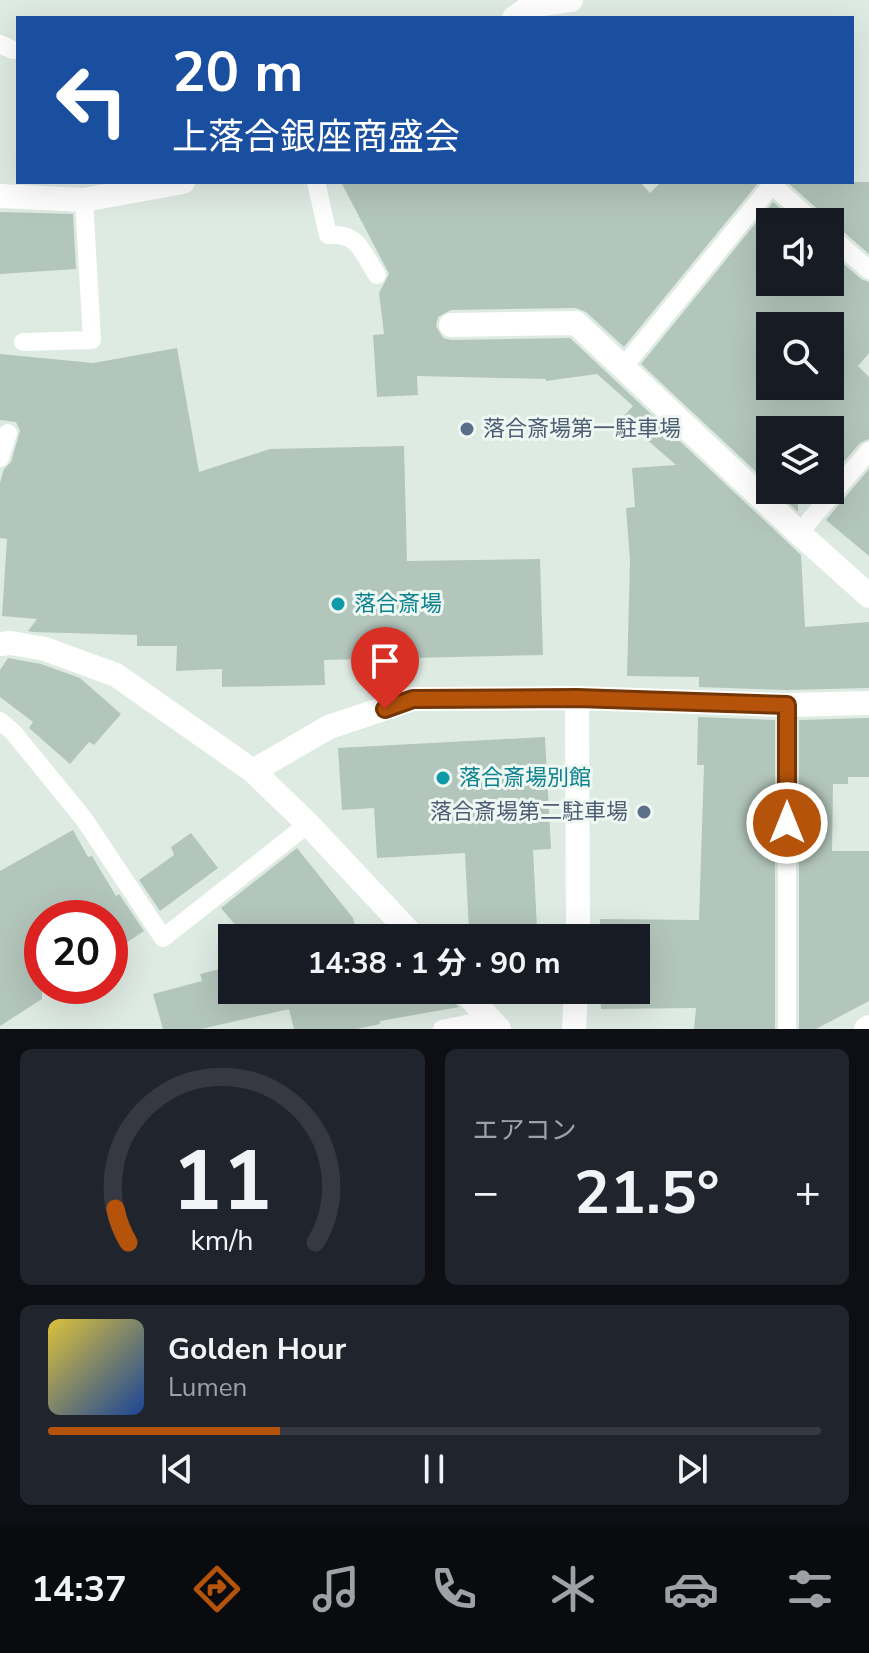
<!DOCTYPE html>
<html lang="ja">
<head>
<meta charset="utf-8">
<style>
  body { margin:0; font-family:"Nunito Sans","Noto Sans JP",sans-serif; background:#20242c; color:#f1f3f6; height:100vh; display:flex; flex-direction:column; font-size:30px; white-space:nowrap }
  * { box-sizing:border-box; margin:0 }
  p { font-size:26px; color:#9ea1a6 }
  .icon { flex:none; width:44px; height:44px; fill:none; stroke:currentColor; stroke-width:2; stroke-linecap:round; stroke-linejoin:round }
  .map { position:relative; height:1029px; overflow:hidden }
  .details { display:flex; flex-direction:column; gap:20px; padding:20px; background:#0d0f14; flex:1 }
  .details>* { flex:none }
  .banner { position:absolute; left:16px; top:16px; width:838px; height:168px; border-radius:0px; box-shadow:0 8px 32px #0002; background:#1a4fa0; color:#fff; overflow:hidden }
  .buttons { position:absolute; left:756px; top:208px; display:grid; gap:16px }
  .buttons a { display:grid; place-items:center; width:88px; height:88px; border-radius:0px; background:#171b24; box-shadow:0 8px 32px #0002; font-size:40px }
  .speed { position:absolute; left:24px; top:900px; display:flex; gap:16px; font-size:40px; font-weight:700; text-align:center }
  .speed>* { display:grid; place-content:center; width:104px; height:104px; border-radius:50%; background:#171b24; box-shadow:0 8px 32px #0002; line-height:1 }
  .speed .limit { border:12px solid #d22; background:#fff; color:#111 }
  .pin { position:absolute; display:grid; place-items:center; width:68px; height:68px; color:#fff; margin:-82px -34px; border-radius:50% 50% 50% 0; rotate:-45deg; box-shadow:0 0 8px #0007 }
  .pin .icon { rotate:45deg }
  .me { position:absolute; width:88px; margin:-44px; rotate:0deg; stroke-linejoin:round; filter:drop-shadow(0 0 6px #0008) }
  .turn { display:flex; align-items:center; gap:28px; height:168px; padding:0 24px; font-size:36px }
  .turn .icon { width:104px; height:104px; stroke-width:2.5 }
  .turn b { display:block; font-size:56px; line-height:68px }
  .big { font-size:60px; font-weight:700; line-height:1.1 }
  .details .tile { flex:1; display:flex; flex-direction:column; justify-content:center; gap:12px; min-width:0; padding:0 28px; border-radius:12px; background:#20242c }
  .details .dial { align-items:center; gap:0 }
  .dial svg { height:208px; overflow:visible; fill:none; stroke:#363941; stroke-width:7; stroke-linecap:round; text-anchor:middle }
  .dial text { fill:#f1f3f6; stroke:none }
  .song { display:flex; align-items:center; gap:24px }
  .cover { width:96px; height:96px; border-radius:12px; background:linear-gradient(135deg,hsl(50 70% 55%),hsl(220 70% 35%)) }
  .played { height:8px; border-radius:4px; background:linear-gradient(90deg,#b45309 30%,#363941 30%) }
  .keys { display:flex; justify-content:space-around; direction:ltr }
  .heat { display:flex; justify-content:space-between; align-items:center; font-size:44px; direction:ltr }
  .details .tiles { flex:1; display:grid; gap:20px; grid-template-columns:1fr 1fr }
  .tile:last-child { grid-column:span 2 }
  .trip { position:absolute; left:218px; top:924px; width:432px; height:80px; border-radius:0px; background:#171b24; box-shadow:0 8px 32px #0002; font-weight:700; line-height:80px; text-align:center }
  .tab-bar { display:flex; height:128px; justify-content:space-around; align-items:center; background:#090b0e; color:#9ea1a6 }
  .tab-bar .icon { width:56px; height:56px }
  .tab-bar .active { color:#b45309 }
  .tab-bar b { font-size:36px; color:#f1f3f6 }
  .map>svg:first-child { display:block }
  .building { fill:#b3c6bc; fill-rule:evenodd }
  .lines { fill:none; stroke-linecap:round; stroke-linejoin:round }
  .lane { stroke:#fff; stroke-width:18 }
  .street { stroke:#fff; stroke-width:24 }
  .route-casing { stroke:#753606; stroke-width:20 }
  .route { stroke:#b45309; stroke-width:14 }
  .service-dot { fill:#5c6f8a; stroke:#eef7f2; stroke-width:3 }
  .culture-dot { fill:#0f9aa8; stroke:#eef7f2; stroke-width:3 }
  .labels { text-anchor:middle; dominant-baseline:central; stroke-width:6; stroke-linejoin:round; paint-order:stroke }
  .service-label { font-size:22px; fill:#4e5e75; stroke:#eef7f2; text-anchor:start }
  .culture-label { font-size:22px; fill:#0d838f; stroke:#eef7f2; text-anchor:start }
</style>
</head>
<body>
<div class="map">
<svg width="869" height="1029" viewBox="0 0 869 1029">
  <rect width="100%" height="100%" fill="#deebe3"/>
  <path class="building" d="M 341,182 L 640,182 L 650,193 L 661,182 L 759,182 L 624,347 L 586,312 L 576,308 L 451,310 L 438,317 L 436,326 L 443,338 L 451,340 L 570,338 L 801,555 L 805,627 L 869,622 L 869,688 L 787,690 L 699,687 L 699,677 L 627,676 L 630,560 L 626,508 L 635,507 L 632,468 L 676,465 L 622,418 L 633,406 L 597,374 L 546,381 L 546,379 L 417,376 L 418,395 L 377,397 L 373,335 L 384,334 L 379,293 L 389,274 Z
    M 787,182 L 869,182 L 869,254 L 838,227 L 826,222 L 822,213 Z
    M 773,202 L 796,222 L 770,222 L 770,282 L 830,282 L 830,252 L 861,279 L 869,282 L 869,353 L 858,366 L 869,377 L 869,439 L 860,443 L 830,478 L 830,430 L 770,430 L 770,485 L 641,364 ZM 770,326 L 830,326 L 830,386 L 770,386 Z
    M 0,212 L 73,214 L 76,269 L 0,274 Z
    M 177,348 L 199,472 L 270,449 L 404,446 L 407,561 L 540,559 L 543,655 L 324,660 L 325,685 L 222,687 L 222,669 L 176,671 L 177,646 L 137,646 L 137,635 L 32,632 L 28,631 L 37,619 L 2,616 L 7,539 L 0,538 L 0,483 L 4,469 L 11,462 L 20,431 L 16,422 L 0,420 L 0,354 L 93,363 Z
    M 869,469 L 869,556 L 826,520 Z
    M 775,490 L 820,490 L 808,504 L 798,496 L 798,512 Z
    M 8,658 L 41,664 L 80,678 L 121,714 L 94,745 L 89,742 L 70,764 L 29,728 L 33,722 L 0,697 L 0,670 Z
    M 698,717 L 775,720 L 775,1029 L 694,1029 L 696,1008 L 601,1009 L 600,990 L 636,990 L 636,938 L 600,938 L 600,919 L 699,920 L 704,765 L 697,765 Z
    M 869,718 L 869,777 L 848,777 L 848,784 L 833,784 L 832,851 L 869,851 L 869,1001 L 816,1029 L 799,1029 L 799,720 Z
    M 545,737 L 551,849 L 533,850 L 537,928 L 469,931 L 465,853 L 377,858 L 374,808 L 342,810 L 338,748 Z
    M 73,830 L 88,857 L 92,856 L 116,896 L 119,894 L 144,931 L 110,954 L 110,918 L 42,918 L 42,999 L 0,1026 L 0,871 Z
    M 191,833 L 218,868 L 160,911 L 139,880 L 174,855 L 171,847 Z
    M 297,848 L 353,918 L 358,938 L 246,938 L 221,908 Z
    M 232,966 L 232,990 L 448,990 L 452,1000 L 459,1007 L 380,1021 L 380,1024 L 357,1029 L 294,1029 L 289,1009 L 201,1029 L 163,1029 L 153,994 L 202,981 L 200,974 Z"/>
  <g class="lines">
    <path class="lane" d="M 0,44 L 13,50
      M 316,182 L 328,235 C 358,232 362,252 377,275
      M 830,236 L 869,270
      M 23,342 L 92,340 L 84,200
      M 624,366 L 772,185 L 814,222
      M 0,458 L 8,433
      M 799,533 L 869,451
      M 0,721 L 13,732 L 84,819 L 163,938 L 308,824
      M 442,1029 L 490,1019
      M 787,1029 L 787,705"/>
    <path class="street" d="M 514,18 L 531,6 L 571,0
      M 0,196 L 84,200 L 183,182
      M 451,325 L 576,323 L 799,533 L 869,596
      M 0,644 L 11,643 L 45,649 L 116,675 L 253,771 L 308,824 L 415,938
      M 577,698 L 578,938
      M 253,771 L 329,727 L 413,699 L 577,698 L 787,705 L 869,703
      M 463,990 L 499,1029
      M 574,1029 L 576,990
      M 866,1029 L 869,1027"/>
  </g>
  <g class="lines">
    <defs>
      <path id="route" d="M 385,709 L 413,699 L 577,698 L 787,705 L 787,823"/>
    </defs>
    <use href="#route" class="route-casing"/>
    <use href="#route" class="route"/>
  </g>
  <g class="service-dot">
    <circle cx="467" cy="429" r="8"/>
    <circle cx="644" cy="812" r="8"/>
  </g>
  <g class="culture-dot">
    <circle cx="338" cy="604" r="8"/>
    <circle cx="443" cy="778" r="8"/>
  </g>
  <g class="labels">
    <g class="service-label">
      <text x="483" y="429">落合斎場第一駐車場</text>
      <text x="628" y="812" text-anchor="end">落合斎場第二駐車場</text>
    </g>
    <g class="culture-label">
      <text x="354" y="604">落合斎場</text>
      <text x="459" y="778">落合斎場別館</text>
    </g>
  </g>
</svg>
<div class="buttons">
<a><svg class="icon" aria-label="sound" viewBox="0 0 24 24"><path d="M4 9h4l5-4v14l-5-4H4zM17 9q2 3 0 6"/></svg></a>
<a><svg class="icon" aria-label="search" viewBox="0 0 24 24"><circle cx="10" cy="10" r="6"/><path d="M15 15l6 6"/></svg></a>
<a><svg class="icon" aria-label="layers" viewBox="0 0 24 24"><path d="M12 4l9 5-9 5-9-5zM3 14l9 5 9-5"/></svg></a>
</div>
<div class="speed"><div class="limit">20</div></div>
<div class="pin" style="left:385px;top:709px;background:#d93025"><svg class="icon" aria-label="arrive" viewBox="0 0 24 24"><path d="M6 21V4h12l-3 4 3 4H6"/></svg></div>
<svg class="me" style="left:787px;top:823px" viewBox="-20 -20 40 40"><circle r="17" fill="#b45309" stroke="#fff" stroke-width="3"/><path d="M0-11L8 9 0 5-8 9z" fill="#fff"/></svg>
<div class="trip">14:38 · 1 分 · 90 m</div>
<div class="banner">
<div class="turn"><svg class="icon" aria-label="left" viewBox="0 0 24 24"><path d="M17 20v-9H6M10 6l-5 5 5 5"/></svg><div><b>20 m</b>上落合銀座商盛会</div></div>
</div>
</div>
<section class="details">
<div class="tiles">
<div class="tile dial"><svg viewBox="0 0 100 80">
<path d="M14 69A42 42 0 1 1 86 69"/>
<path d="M14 69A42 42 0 0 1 9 56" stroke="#b45309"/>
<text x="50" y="56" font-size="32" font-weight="700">11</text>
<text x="50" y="72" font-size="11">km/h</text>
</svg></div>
<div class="tile"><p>エアコン</p>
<div class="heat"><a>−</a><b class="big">21.5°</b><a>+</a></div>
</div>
<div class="tile">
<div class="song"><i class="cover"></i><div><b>Golden Hour</b><p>Lumen</p></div></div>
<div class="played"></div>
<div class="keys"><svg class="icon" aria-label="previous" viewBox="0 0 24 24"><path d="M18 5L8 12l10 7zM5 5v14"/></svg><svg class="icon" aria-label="pause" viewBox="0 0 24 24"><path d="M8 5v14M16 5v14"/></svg><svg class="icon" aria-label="next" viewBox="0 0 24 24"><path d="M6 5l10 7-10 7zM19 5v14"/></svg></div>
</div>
</div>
</section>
<nav class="tab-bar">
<b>14:37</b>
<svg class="icon active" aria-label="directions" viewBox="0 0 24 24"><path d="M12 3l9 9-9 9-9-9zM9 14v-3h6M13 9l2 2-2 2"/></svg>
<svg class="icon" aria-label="music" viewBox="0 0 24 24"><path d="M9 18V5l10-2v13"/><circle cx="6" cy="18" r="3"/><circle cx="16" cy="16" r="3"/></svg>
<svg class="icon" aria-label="phone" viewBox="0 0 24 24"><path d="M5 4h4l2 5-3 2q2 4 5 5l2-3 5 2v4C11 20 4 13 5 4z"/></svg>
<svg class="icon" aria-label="climate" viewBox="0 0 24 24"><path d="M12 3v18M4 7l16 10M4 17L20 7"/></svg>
<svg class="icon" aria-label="car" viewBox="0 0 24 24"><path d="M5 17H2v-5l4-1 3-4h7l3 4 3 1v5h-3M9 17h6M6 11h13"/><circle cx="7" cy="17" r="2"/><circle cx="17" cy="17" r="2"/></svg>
<svg class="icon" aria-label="filters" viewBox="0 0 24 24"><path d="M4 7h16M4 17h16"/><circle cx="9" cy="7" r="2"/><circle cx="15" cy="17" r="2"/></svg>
</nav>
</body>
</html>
